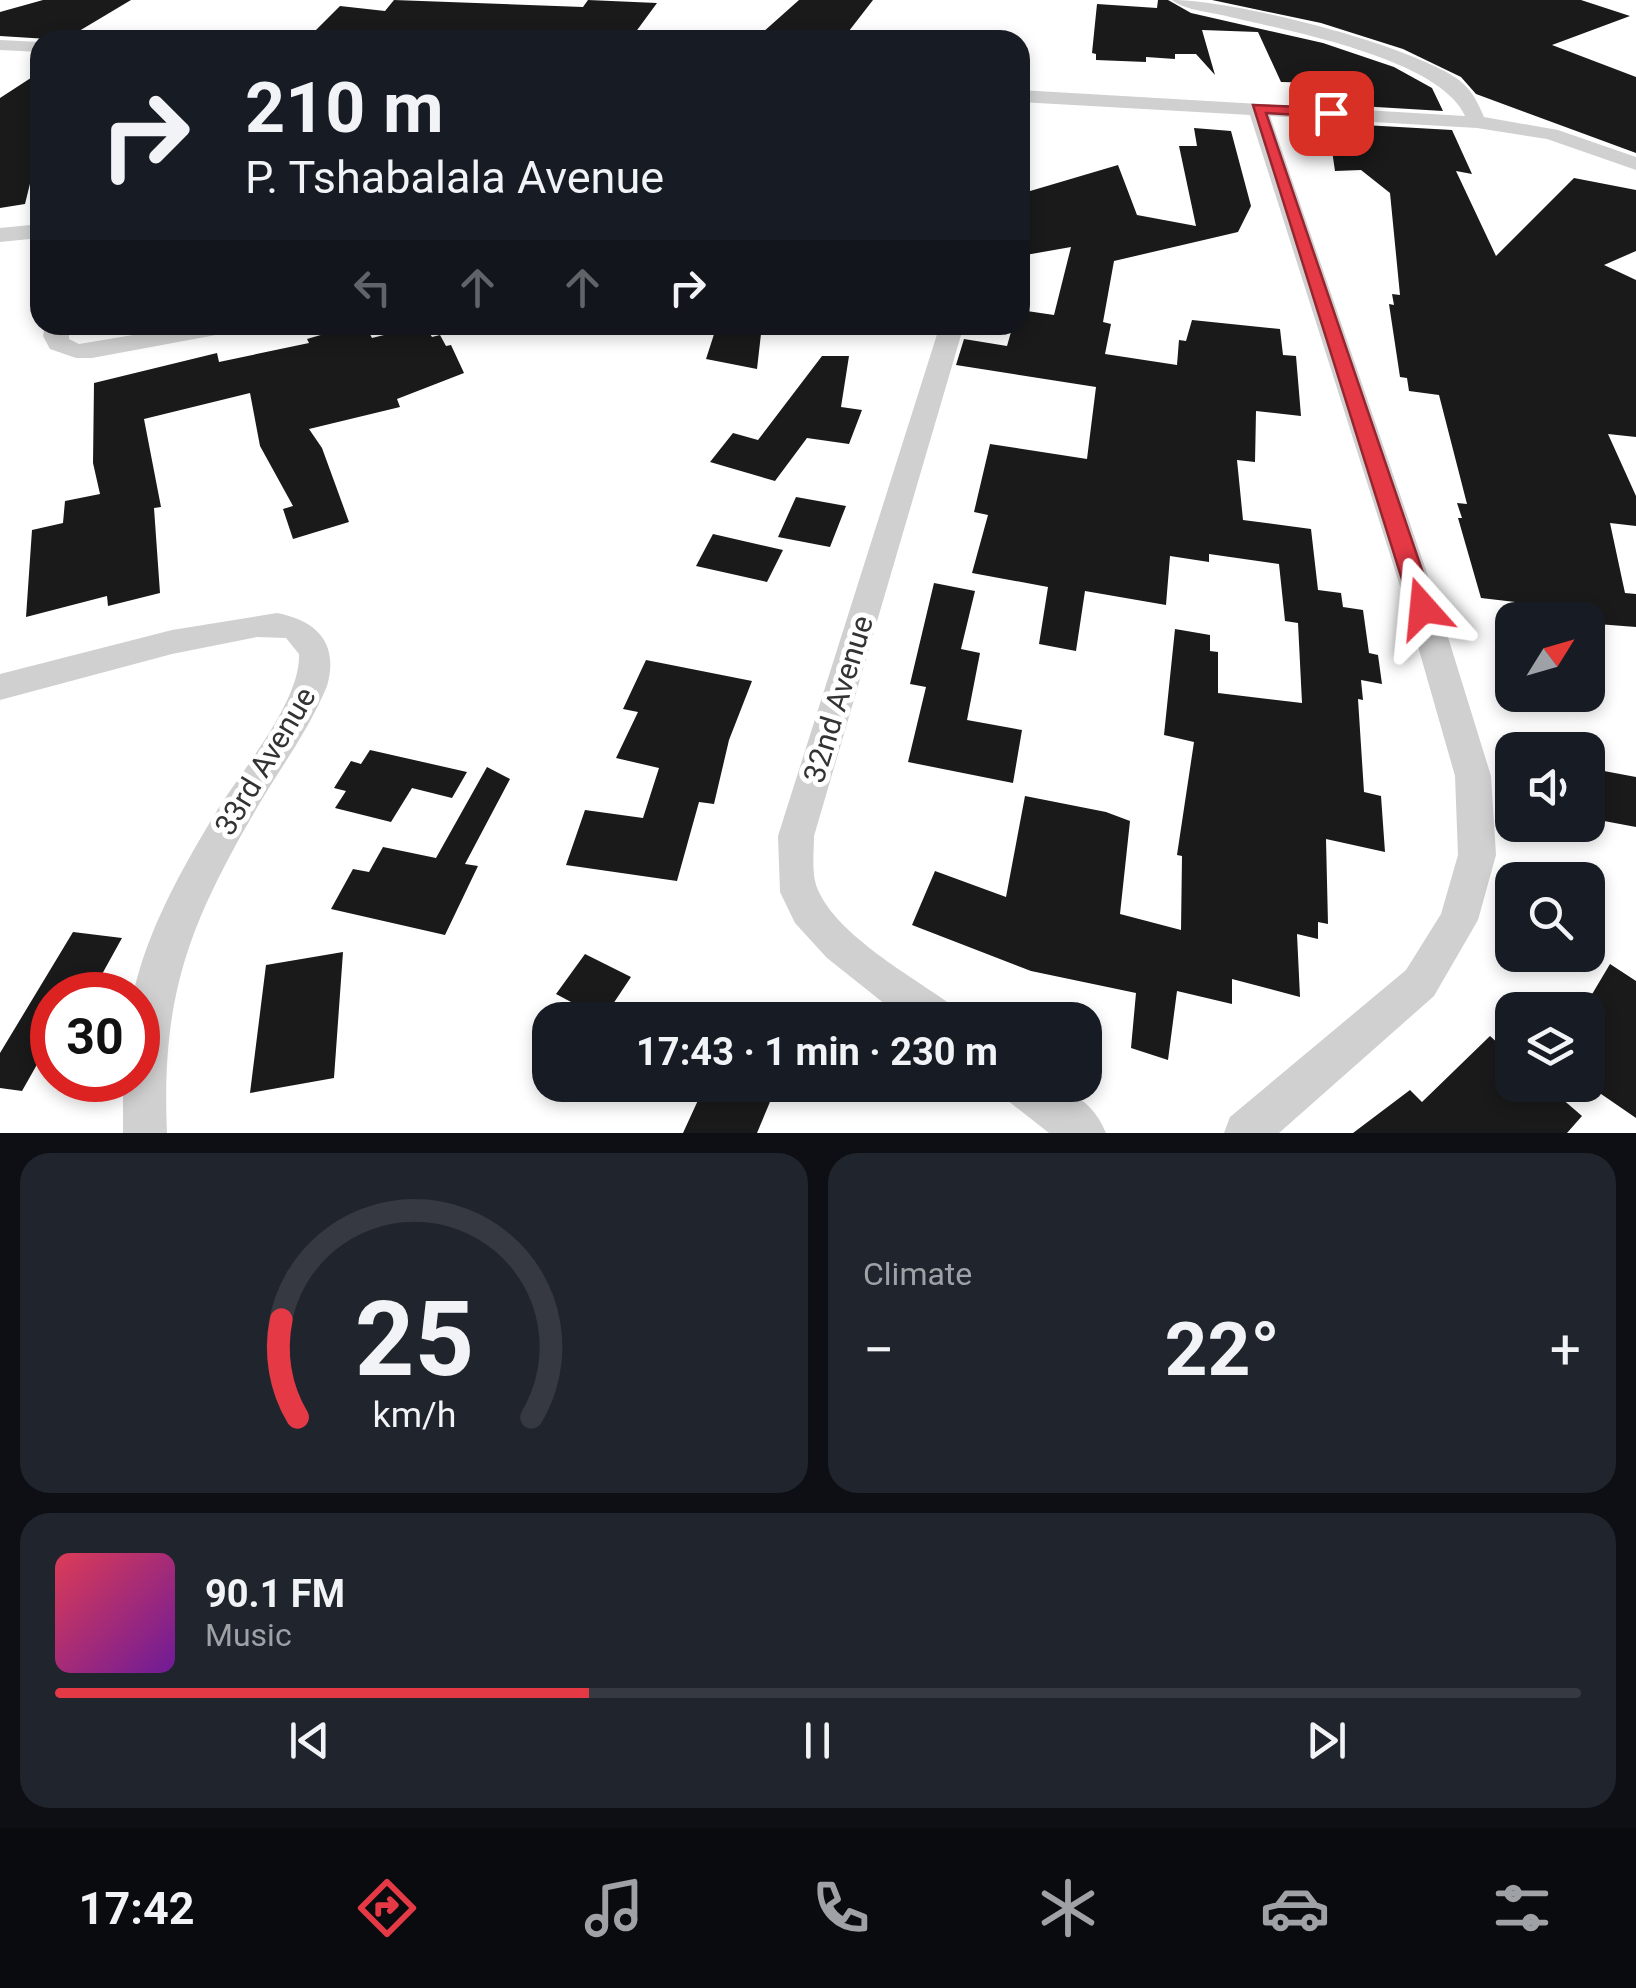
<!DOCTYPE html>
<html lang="en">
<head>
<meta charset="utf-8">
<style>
  body { margin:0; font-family:Roboto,sans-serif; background:#20242c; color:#f1f3f6; height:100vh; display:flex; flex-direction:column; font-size:38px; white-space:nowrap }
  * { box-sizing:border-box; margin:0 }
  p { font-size:32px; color:#9ea1a6 }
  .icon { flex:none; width:55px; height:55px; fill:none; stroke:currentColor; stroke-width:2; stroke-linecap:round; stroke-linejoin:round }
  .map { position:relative; height:1133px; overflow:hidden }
  .drawer { display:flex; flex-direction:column; gap:20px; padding:20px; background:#0d0f14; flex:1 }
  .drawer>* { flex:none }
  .guide { position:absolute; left:30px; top:30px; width:1000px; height:305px; border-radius:30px; box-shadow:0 5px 15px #0003; background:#171b24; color:#f1f3f6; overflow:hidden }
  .needle { width:65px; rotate:53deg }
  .controls { position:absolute; left:1495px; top:602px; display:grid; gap:20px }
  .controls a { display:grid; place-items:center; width:110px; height:110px; border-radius:20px; background:#171b24; box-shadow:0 5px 15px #0003; font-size:50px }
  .speed { position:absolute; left:30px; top:972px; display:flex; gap:20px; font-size:50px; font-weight:700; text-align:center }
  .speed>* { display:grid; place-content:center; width:130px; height:130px; border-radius:50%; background:#171b24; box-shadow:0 5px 15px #0003; line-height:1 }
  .speed .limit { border:15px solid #d22; background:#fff; color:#111 }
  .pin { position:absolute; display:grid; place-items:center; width:85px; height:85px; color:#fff; margin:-42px; border-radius:20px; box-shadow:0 5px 15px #0006 }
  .me { position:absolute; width:110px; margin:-55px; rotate:342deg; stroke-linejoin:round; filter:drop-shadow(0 0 8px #0008) }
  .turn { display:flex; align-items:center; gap:35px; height:210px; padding:0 50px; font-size:45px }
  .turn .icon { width:130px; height:130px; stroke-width:2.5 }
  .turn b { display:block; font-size:70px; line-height:85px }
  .lanes { display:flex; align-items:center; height:95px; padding:0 50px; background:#0003; justify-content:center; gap:50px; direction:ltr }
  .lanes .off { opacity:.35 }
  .big { font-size:75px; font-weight:700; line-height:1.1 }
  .drawer .card { flex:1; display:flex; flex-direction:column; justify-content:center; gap:15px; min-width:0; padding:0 35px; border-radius:30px; background:#20242c }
  .drawer .dial { align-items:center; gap:0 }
  .dial svg { height:260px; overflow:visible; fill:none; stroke:#363941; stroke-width:7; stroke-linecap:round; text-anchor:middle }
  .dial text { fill:#f1f3f6; stroke:none }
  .song { display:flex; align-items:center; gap:30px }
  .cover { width:120px; height:120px; border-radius:15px; background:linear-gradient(135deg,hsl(350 70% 55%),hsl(280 70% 35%)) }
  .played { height:10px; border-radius:5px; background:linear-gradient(90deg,#e63946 35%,#363941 35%) }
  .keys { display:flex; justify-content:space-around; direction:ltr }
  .heat { display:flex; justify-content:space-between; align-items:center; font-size:55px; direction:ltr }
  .drawer .tiles { flex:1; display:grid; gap:20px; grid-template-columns:1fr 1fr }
  .card:last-child { grid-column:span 2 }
  .trip { position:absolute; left:532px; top:1002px; width:570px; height:100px; border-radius:30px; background:#171b24; box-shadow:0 5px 15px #0003; font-weight:700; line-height:100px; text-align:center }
  .tabs { display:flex; height:160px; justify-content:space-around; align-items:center; background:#090b0e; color:#9ea1a6 }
  .tabs .icon { width:70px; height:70px }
  .tabs .active { color:#e63946 }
  .tabs b { font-size:45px; color:#f1f3f6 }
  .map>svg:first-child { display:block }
  .building { fill:#1a1a1a }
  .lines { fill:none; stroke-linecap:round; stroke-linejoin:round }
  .minor { fill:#d0d0d0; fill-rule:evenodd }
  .route { fill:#e63946; stroke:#96252e; stroke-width:2.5 }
  .labels { text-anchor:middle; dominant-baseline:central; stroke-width:10; stroke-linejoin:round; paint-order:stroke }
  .street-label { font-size:30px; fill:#333; stroke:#fff }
</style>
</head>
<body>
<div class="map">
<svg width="1636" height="1133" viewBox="0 0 1636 1133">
  <rect width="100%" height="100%" fill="#fff"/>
  <path class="building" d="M 43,0 L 131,0 L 64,40 L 0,36 L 0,12 Z
    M 394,0 L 583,7 L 588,0 L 657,3 L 632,37 L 309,37 L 340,6 L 385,11 Z
    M 799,0 L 873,0 L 842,40 L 754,40 Z
    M 1158,0 L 1168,0 L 1191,13 L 1323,43 L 1394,67 L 1432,88 L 1443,111 L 1326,104 L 1323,83 L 1281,82 L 1258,32 L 1202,30 L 1215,75 L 1196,54 L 1175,54 L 1175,59 L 1146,57 L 1146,62 L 1096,60 L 1096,54 L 1092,53 L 1097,4 L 1157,8 Z
    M 1212,0 L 1581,0 L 1630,16 L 1552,45 L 1636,77 L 1636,153 L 1476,94 L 1461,77 L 1403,49 L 1321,23 Z
    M 40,72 L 40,143 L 25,204 L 0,208 L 0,98 Z
    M 1328,123 L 1452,130 L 1472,174 L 1456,171 L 1496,256 L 1574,178 L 1636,190 L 1636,251 L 1604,265 L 1636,280 L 1636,437 L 1608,434 L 1636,496 L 1636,526 L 1610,523 L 1625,593 L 1636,594 L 1636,627 L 1597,624 L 1591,611 L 1481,598 L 1458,518 L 1462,518 L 1457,503 L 1467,504 L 1439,395 L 1409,391 L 1407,378 L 1400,377 L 1389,304 L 1394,305 L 1392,294 L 1400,295 L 1390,193 L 1361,170 L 1335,171 Z
    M 1194,128 L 1231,131 L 1251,206 L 1238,232 L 1114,261 L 1103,322 L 1111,324 L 1105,354 L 1177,365 L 1179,340 L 1186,341 L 1192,320 L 1280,329 L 1283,355 L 1296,356 L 1301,416 L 1256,411 L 1255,462 L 1237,460 L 1243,520 L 1311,529 L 1318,590 L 1341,593 L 1343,607 L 1363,610 L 1369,653 L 1378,655 L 1382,684 L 1361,680 L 1363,700 L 1358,699 L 1364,792 L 1381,796 L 1385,852 L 1326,839 L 1328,924 L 1318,922 L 1318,939 L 1297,934 L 1300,997 L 1232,979 L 1232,1004 L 1177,991 L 1168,1060 L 1131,1048 L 1136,993 L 1031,971 L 912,925 L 935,871 L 1006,897 L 1025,796 L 1106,812 L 1130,821 L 1120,914 L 1181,930 L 1182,856 L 1177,855 L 1194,742 L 1164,735 L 1175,629 L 1210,635 L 1210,651 L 1218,652 L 1218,693 L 1302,703 L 1298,623 L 1285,621 L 1279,564 L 1209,554 L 1209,562 L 1170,556 L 1166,605 L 1085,591 L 1076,651 L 1039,644 L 1048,587 L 972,573 L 988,515 L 974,512 L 990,444 L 1087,459 L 1096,387 L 956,365 L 964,339 L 1007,346 L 1013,325 L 1020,325 L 1020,310 L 1054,315 L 1071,247 L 1020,256 L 1020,194 L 1118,165 L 1137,215 L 1196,226 L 1179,146 L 1197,146 Z
    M 355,325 L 365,325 L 372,338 L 424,325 L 432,337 L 440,335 L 446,346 L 451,345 L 464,373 L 397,399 L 400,407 L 309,429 L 322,448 L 349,522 L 293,539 L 283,509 L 293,506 L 260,446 L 250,393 L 144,419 L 161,507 L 154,508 L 160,593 L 108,606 L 107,596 L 26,617 L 32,530 L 63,523 L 65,501 L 100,494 L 93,463 L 94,383 L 217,353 L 219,362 L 309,343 L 307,339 Z
    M 717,325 L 762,325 L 757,369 L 706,359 Z
    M 822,356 L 849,356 L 841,407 L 862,410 L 849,444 L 807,438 L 775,481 L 710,462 L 733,433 L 758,440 Z
    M 796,497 L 846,506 L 830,547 L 778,537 Z
    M 713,534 L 783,550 L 767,582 L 696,566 Z
    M 934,583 L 975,591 L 961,649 L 980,653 L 967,720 L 1022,730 L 1013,783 L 908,762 L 926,687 L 910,684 Z
    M 646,660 L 752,681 L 729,740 L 714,804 L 699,802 L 677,881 L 566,865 L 585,810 L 643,818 L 659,768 L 616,758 L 638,712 L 623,709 Z
    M 370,750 L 467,772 L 452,798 L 412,788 L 391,822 L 335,808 L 346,791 L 334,788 L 351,761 L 361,764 Z
    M 487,767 L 510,779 L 465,864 L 478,866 L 445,935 L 331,909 L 353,869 L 369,872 L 383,847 L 436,858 Z
    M 1588,768 L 1636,777 L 1636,827 L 1588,818 Z
    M 73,932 L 122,938 L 101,976 L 88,975 L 77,995 L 52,995 L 52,1038 L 22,1091 L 0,1088 L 0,1053 Z
    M 343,952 L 334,1078 L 250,1093 L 266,965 Z
    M 585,954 L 631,977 L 603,1019 L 556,994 Z
    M 1610,964 L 1636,981 L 1636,1118 L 1588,1085 L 1588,1001 Z
    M 1490,1036 L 1512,1056 L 1512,1085 L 1546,1085 L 1582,1116 L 1567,1133 L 1353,1133 L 1410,1090 L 1422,1102 Z
    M 705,1085 L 777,1085 L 757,1133 L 683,1133 Z"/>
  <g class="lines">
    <path class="minor" d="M 1172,0 C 1234,0 1409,44 1459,80 C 1472,90 1478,103 1484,117 L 1558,130 L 1636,157 L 1636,170 L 1547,139 L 1477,128 L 1270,116 L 1439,608 L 1491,776 L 1496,855 L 1478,920 L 1434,996 L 1279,1133 L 1224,1133 L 1230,1117 L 1406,970 L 1441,914 L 1458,855 L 1455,776 L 1407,608 L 1250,115 L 1020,102 L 1020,90 L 1465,116 C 1440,59 1289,31 1230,17 C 1212,12 1186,11 1172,0 Z
      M 0,40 L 40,42 L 40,52 L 0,50 Z
      M 40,224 L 40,238 L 0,242 L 0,228 Z
      M 45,325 L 69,325 L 69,339 L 79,344 L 193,325 L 244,325 L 232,332 L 92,358 L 76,358 L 50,349 L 43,336 Z
      M 940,325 L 964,325 L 814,836 C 814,853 811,874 818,890 C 838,936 913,977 953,1006 L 959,1020 L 905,1020 L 827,958 L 795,923 L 780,892 L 778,836 Z
      M 277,613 C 318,621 339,644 327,686 C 310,728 281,767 258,806 C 189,924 161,995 167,1133 L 123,1133 L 123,1080 L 138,1080 L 138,995 L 133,995 C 147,931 181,870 215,814 C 240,772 301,702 299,654 L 286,638 L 257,637 L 172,654 L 0,700 L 0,674 L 172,630 Z
      M 1001,1085 C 1045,1085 1086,1084 1106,1133 L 1049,1133 L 1007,1100 Z"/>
  </g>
  <path class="route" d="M 1253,105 L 1331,108 L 1338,113 L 1331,117 L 1266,113 L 1435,608 L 1431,614 L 1423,616 L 1411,608 Z"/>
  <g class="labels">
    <g class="street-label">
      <text transform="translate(838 699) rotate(-73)">32nd Avenue</text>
      <text transform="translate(265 761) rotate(-59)">33rd Avenue</text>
    </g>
  </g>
</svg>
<div class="controls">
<a><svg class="needle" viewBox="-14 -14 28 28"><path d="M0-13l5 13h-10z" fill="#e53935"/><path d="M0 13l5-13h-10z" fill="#9ea1a6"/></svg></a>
<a><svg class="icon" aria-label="sound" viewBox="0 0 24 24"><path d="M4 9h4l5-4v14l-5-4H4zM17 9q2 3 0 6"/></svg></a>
<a><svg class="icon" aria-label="search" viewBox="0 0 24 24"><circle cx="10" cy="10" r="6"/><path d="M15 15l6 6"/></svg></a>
<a><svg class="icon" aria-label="layers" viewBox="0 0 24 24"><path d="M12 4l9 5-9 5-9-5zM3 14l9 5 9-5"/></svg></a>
</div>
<div class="speed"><div class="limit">30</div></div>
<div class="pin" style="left:1331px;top:113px;background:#d93025"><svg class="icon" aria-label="arrive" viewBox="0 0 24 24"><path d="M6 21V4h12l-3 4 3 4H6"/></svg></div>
<svg class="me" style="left:1423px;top:608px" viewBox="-20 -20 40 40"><path d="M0-17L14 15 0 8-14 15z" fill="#e63946" stroke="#fff" stroke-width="4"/></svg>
<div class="trip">17:43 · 1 min · 230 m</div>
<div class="guide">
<div class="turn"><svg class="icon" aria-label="right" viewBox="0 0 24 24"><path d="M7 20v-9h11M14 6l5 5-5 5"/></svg><div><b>210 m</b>P. Tshabalala Avenue</div></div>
<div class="lanes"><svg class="icon off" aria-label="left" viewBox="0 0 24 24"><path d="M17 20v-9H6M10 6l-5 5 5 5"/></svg><svg class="icon off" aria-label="ahead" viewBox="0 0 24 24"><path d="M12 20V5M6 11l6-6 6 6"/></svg><svg class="icon off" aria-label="ahead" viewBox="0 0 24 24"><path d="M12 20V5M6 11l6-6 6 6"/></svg><svg class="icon" aria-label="right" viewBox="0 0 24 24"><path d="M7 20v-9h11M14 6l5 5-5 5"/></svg></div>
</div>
</div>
<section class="drawer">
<div class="tiles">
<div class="card dial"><svg viewBox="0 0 100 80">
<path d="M14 69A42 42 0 1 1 86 69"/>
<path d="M14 69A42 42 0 0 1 9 39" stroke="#e63946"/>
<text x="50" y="56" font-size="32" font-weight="700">25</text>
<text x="50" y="72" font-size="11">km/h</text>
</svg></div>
<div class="card"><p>Climate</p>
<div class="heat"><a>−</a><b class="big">22°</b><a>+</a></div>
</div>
<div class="card">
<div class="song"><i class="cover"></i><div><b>90.1 FM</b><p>Music</p></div></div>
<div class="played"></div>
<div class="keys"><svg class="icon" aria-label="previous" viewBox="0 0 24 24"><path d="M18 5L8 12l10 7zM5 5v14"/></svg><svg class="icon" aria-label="pause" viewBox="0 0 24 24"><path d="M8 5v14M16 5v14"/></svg><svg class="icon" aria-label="next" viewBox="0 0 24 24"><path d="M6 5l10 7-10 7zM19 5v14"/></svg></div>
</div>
</div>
</section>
<nav class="tabs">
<b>17:42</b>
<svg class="icon active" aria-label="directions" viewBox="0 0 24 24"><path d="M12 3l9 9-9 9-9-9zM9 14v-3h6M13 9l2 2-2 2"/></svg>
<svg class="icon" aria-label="music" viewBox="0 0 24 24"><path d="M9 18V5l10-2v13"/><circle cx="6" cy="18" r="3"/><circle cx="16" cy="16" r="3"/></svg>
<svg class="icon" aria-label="phone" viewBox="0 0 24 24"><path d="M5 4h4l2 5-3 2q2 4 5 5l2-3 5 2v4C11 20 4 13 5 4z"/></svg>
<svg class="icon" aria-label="climate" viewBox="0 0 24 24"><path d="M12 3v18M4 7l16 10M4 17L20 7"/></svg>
<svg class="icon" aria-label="car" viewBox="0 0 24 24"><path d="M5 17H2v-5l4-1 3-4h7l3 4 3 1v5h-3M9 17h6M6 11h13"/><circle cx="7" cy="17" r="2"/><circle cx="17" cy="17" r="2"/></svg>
<svg class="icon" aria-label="filters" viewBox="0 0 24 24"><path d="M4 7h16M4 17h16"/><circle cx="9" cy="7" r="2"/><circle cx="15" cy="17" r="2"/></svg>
</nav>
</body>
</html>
